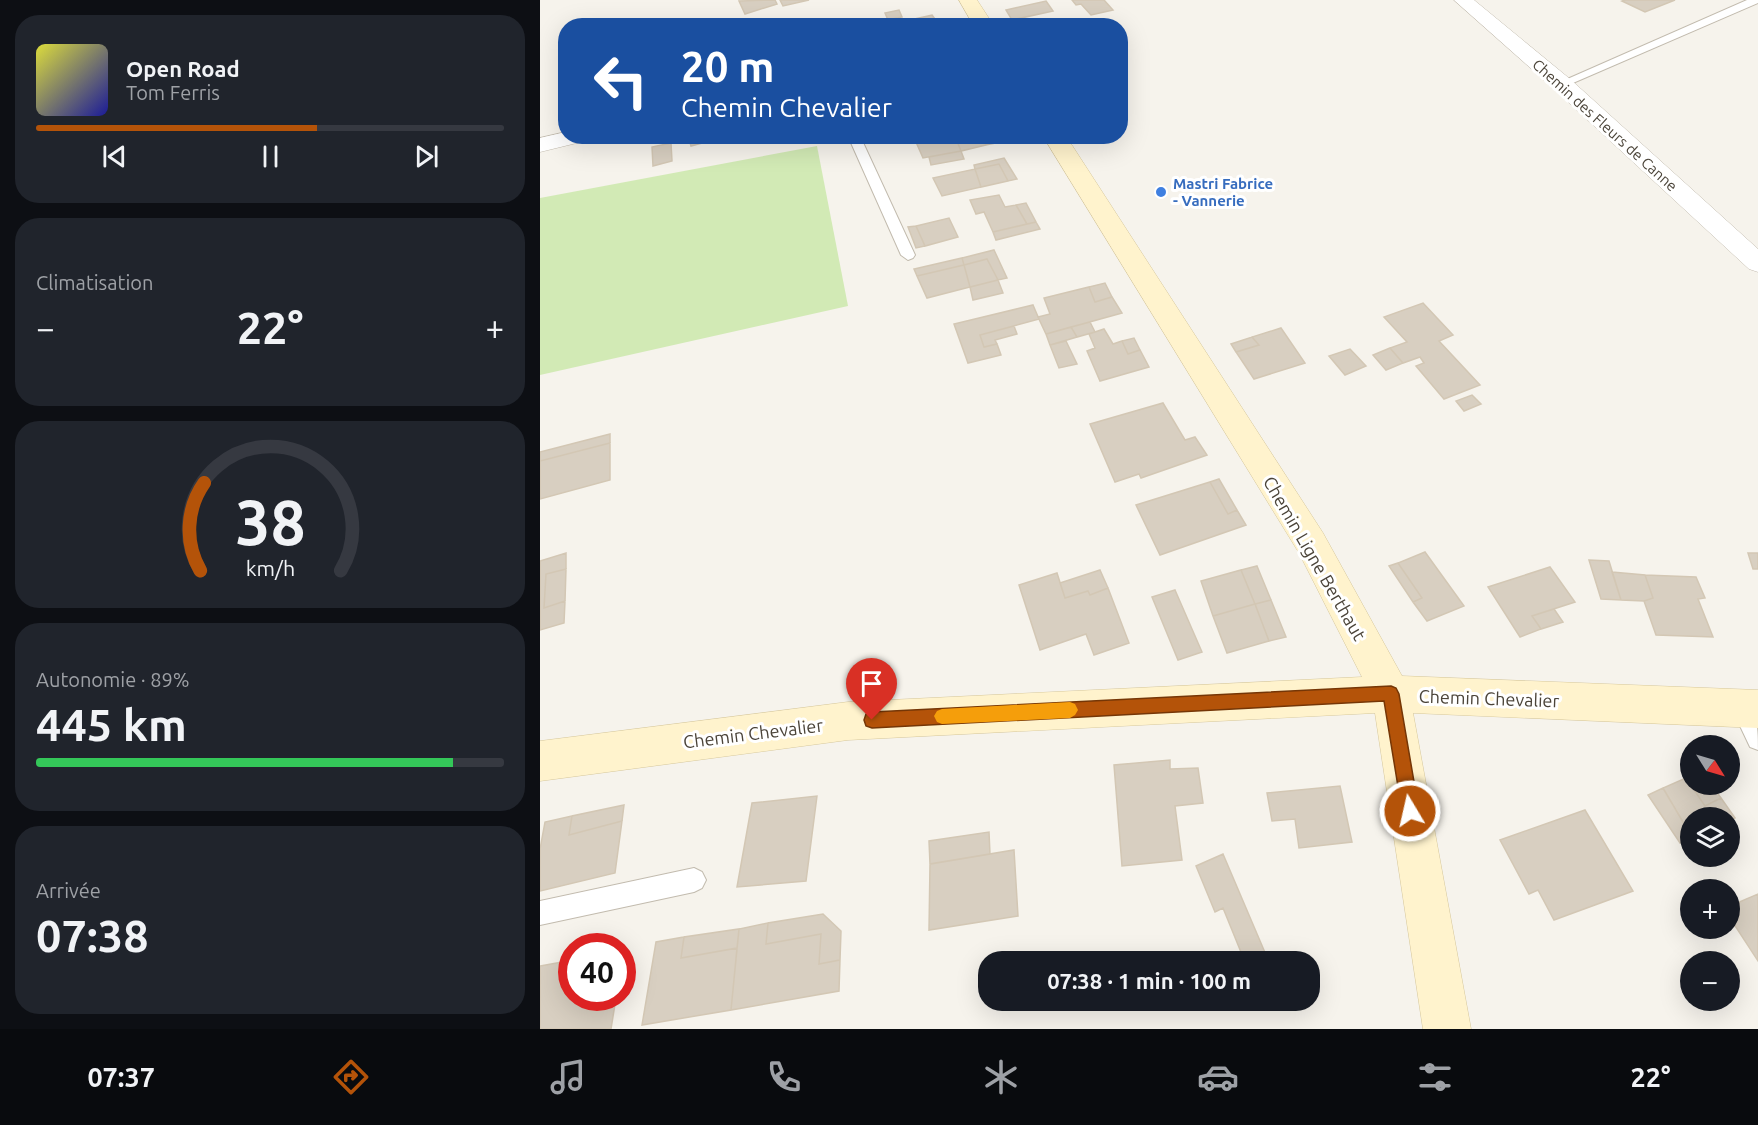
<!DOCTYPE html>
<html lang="fr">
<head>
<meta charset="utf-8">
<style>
  body { margin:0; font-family:Ubuntu,sans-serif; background:#20242c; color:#f1f3f6; height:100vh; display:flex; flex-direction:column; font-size:22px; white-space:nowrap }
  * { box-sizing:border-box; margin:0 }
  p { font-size:20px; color:#9ea1a6 }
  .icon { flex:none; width:33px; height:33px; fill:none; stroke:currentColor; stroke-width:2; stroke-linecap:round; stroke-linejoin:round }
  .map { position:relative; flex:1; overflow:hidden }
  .details { display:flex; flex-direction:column; gap:15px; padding:15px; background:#0d0f14; width:540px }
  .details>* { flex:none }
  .top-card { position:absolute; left:18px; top:18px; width:570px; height:126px; border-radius:24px; box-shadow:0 6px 24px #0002; background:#1a4fa0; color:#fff; overflow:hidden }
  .needle { width:39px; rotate:127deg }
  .controls { position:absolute; left:1140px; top:735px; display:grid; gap:12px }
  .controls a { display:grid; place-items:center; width:60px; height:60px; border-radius:50%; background:#171b24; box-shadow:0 6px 24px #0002; font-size:30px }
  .speed { position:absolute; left:18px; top:933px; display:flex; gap:12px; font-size:30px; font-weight:700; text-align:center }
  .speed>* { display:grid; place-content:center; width:78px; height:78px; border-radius:50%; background:#171b24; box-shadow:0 6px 24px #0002; line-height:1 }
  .speed .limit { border:9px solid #d22; background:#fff; color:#111 }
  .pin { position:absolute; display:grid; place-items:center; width:51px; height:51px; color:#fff; margin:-62px -26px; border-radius:50% 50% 50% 0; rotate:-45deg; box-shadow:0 0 6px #0007 }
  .pin .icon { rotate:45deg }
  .me { position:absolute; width:66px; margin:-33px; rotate:351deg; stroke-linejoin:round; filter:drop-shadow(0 0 4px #0008) }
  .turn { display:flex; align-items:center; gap:21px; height:126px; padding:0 24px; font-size:27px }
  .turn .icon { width:78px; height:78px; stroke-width:2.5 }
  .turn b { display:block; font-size:42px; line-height:51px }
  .big { font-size:45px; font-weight:700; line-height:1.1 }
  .details .widget { flex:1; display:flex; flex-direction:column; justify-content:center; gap:9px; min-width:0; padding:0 21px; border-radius:24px; background:#20242c }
  .details .dial { align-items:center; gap:0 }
  .dial svg { height:156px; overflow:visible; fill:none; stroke:#363941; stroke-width:7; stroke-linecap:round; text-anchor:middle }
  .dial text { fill:#f1f3f6; stroke:none }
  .song { display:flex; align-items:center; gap:18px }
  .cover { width:72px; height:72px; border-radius:9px; background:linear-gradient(135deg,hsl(60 70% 55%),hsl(240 70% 35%)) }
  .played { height:6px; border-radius:3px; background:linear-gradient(90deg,#b45309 60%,#363941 60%) }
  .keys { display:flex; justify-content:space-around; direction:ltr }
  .heat { display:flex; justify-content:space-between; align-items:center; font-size:33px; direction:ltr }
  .charge { height:9px; border-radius:4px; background:linear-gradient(90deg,#34c759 89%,#363941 0) }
  .trip { position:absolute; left:438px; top:951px; width:342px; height:60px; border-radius:24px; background:#171b24; box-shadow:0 6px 24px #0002; font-weight:700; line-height:60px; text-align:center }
  .tabs { display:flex; height:96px; justify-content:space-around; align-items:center; background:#090b0e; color:#9ea1a6 }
  .tabs .icon { width:42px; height:42px }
  .tabs .current { color:#b45309 }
  .tabs b { font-size:27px; color:#f1f3f6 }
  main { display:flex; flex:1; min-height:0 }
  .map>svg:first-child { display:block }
  .green { fill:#d2eab5 }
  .building { fill:#d8cfc1; stroke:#d3c7b4; stroke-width:1.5 }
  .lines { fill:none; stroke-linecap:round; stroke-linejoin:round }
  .lane-casing { stroke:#c2bbae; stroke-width:2 }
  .street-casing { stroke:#c2bbae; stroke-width:1 }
  .secondary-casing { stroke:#d6c79b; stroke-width:1 }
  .lane { fill:#fff; fill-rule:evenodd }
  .street { fill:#fff; fill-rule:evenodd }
  .secondary { fill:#fff3cd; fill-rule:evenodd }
  .route { fill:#b45309; stroke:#753606; stroke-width:1.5 }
  .slow { fill:#f59e0b }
  .shop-dot { fill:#3f7fe0; stroke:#fff; stroke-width:2 }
  .labels { text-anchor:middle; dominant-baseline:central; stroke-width:6; stroke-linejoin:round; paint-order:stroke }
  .far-street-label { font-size:15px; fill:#4b4439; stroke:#fff }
  .far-shop-label { font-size:15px; font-weight:bold; fill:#366cbe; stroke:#fff; text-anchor:start }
  .street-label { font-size:18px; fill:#4b4439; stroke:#fff }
</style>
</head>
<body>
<main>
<section class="details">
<div class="widget">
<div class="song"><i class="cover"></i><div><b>Open Road</b><p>Tom Ferris</p></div></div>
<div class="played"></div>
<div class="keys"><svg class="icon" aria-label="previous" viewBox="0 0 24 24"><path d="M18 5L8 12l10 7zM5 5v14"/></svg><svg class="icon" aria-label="pause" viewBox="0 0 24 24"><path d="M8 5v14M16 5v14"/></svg><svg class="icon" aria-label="next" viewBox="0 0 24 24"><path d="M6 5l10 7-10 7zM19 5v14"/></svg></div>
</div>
<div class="widget"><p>Climatisation</p>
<div class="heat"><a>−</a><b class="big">22°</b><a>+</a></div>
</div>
<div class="widget dial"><svg viewBox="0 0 100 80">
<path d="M14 69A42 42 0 1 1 86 69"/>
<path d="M14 69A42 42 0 0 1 16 24" stroke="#b45309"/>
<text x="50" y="56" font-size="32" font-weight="700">38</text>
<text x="50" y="72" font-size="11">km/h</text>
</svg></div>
<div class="widget"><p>Autonomie · 89%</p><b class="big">445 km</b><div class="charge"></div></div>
<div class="widget"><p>Arrivée</p><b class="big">07:38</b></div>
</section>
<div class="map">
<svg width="1218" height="1029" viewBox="0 0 1218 1029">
  <rect width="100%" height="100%" fill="#f6f3ec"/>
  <path class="green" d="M 277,146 L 308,306 L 0,375 L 0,198 Z"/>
  <path class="building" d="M 235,0 L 237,4 L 205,14 L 199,1 Z
    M 240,0 L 269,0 L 243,6 Z
    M 532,0 L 564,0 L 573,10 L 551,15 L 541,4 L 536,5 Z
    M 1085,0 L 1135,0 L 1105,12 L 1082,1 Z
    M 506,1 L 513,11 L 472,20 L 466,10 Z
    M 359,10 L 362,17 L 348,20 L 345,13 Z
    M 392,15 L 400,26 L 374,26 L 370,20 Z
    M 356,18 L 359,23 L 342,26 L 340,22 Z
    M 148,136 L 188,136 L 151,146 Z
    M 403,136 L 415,136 L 421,151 L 383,158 L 376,142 Z
    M 415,136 L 442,136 L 446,145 L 421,151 Z
    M 442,136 L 452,136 L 456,143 L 446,145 Z
    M 131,143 L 132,161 L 113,166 L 112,147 Z
    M 421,151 L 424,159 L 391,165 L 389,157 Z
    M 464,158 L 477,179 L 468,181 L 459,164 L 435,169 L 434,165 Z
    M 459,164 L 468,181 L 441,187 L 435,169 Z
    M 435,169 L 441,187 L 402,196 L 393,178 Z
    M 459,195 L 465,207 L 476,205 L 487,224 L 453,232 L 444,212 L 436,214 L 430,200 Z
    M 486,203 L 496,222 L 487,224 L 476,205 Z
    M 409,218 L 418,237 L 385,246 L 376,226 Z
    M 496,222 L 500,229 L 456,240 L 453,232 Z
    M 376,226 L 385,246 L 376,248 L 368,227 Z
    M 454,250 L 467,278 L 458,280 L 447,259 L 424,265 L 422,258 Z
    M 422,258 L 424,265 L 377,276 L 374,269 Z
    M 447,259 L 458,280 L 430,287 L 424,265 Z
    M 424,265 L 430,287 L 387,298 L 377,276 Z
    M 458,280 L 463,293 L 433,300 L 430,287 Z
    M 565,283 L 572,297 L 555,302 L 549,287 Z
    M 549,287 L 555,302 L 572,297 L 582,313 L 506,334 L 498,317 L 510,314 L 504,298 Z
    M 883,303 L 913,335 L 899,341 L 940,385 L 904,399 L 876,366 L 884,363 L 880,357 L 863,363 L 850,348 L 867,342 L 844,317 Z
    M 493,305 L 499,319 L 440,335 L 444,347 L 457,344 L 461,355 L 428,363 L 414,324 Z
    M 550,322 L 555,332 L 537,337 L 531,327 Z
    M 474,326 L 477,334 L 455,340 L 457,344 L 444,347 L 440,335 Z
    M 531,327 L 537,337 L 510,345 L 506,334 Z
    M 741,328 L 765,363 L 714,379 L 696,352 L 719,345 L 712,337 Z
    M 564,329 L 573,344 L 582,341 L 588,354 L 600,350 L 609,367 L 560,381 L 547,351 L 555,348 L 549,334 Z
    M 712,337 L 719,345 L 696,352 L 691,344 Z
    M 594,338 L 600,350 L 588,354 L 582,341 Z
    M 526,341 L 537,364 L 519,368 L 510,345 Z
    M 850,348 L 863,363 L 846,370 L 833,355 Z
    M 810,349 L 826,366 L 805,375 L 789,356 Z
    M 932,395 L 941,404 L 924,411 L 916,401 Z
    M 623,403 L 645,440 L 655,437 L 667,455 L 601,478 L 599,474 L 575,482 L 550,424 Z
    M 70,434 L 70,443 L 0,461 L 0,452 Z
    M 70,443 L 70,480 L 0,499 L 0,461 Z
    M 679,479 L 697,510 L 688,514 L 670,482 Z
    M 670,482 L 688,514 L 697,510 L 706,525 L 620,555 L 596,505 Z
    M 885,552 L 924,606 L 887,621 L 873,602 L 882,598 L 858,563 Z
    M 26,553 L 26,569 L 6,574 L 4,608 L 25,601 L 24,623 L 0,630 L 0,561 Z
    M 1208,553 L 1218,553 L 1218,569 L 1213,569 Z
    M 1049,560 L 1069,561 L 1081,600 L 1061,599 Z
    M 858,563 L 882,598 L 873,602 L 849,566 Z
    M 717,566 L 731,600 L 715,604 L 701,570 Z
    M 1010,567 L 1035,602 L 992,616 L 1001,629 L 980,637 L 948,587 Z
    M 26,569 L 25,601 L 4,608 L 6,574 Z
    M 560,570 L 568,588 L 550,595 L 548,591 L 525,598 L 520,583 Z
    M 701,570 L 715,604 L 673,616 L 661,581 Z
    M 1072,572 L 1105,575 L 1113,598 L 1104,601 L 1081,600 Z
    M 517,573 L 525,598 L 548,591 L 550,595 L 568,588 L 589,643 L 554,655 L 546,634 L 500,650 L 479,585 Z
    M 1105,575 L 1156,577 L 1165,598 L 1158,599 L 1173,637 L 1116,635 L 1104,601 L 1113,598 Z
    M 635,590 L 662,652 L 638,660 L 612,597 Z
    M 731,600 L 746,637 L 729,641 L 715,604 Z
    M 715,604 L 729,641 L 687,653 L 673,616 Z
    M 1014,609 L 1023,622 L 1001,629 L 992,616 Z
    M 630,760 L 630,769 L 658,768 L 663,803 L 635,806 L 642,860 L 582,866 L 574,765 Z
    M 1150,776 L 1150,784 L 1171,784 L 1181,798 L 1165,806 L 1146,778 Z
    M 1146,778 L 1165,806 L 1181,798 L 1195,818 L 1190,820 L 1190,818 L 1150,818 L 1150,834 L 1123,788 Z
    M 800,786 L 812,842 L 759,848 L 755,819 L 732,821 L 727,793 Z
    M 1123,788 L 1150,834 L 1150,837 L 1140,843 L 1108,795 Z
    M 277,796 L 266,881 L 197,887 L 212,803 Z
    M 84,805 L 82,821 L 29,835 L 32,816 Z
    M 1045,810 L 1093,891 L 1014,920 L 998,890 L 989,894 L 960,840 Z
    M 32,816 L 29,835 L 82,821 L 75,873 L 0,891 L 0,849 L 5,822 Z
    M 449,832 L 450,854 L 390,864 L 389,841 Z
    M 474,850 L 478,916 L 389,930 L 390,864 Z
    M 683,854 L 729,962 L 705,962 L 683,908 L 675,912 L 656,866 Z
    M 1218,894 L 1218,961 L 1190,918 L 1190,906 Z
    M 283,914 L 301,931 L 300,960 L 279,964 L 281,934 L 226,944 L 228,923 Z
    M 228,923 L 226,944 L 281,934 L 279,964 L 300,960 L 299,991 L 191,1010 L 199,929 Z
    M 199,929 L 197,948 L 141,958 L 144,937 Z
    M 144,937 L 141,958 L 197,948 L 191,1010 L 102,1025 L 116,942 Z
    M 28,961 L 32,961 L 32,980 L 24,982 Z
    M 28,961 L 24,982 L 32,980 L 32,998 L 76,998 L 71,1029 L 0,1029 L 0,966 Z"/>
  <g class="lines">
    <defs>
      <path id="lane" d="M 1207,0 L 1218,0 L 1218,3 L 1026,86 L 1018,86 L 1016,84 Z
        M 308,136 L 320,136 L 375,255 L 373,258 L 368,260 L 361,255 Z
        M 1202,699 C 1218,707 1218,732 1218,750 L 1210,747 L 1192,709 L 1195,702 Z
        M 154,868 L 162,872 L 166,880 L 162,888 L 154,892 L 0,925 L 0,901 Z"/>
      <path id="street" d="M 914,0 L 934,0 L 1030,79 L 1218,249 L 1218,272 L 1209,269 L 1014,89 Z
        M 26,132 L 26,136 L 48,136 L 45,141 L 0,152 L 0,138 Z"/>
      <path id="secondary" d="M 419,0 L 437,0 L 454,26 L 434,26 Z
        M 503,136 L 526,136 L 783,533 L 862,676 L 1218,690 L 1218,728 L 873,713 L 931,1029 L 883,1029 L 835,713 L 308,740 L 0,781 L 0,741 L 308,702 L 822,677 L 759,553 Z"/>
    </defs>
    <use href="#lane" class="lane-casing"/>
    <use href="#street" class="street-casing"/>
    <use href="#secondary" class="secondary-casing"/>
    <use href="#lane" class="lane"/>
    <use href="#street" class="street"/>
    <use href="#secondary" class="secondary"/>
  </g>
  <path class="route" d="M 851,686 L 856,688 L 859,694 L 879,811 L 876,817 L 870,819 L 864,817 L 862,811 L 844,701 L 332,728 L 326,726 L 324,720 L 326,714 L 332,712 Z"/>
  <path class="slow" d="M 530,702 L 535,704 L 538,710 L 535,715 L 530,718 L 402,724 L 397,722 L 394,716 L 397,711 L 402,709 Z"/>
  <circle class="shop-dot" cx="621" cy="192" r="6"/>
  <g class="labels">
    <g class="far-street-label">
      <text transform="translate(1065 125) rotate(42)">Chemin des Fleurs de Canne</text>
    </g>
    <g class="far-shop-label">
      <text x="633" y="183">Mastri Fabrice<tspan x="633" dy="17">- Vannerie</tspan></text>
    </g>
    <g class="street-label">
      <text transform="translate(775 558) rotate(60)">Chemin Ligne Berthaut</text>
      <text transform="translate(949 698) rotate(2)">Chemin Chevalier</text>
      <text transform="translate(213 733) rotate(-7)">Chemin Chevalier</text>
    </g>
  </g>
</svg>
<div class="controls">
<a><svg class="needle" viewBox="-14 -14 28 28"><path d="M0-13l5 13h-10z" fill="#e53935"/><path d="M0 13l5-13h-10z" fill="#9ea1a6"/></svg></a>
<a><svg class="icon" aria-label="layers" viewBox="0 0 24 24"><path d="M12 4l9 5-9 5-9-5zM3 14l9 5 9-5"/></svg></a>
<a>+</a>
<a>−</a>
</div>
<div class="speed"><div class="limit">40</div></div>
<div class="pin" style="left:332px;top:720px;background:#d93025"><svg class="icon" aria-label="arrive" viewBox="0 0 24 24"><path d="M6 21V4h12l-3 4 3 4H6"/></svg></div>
<svg class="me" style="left:870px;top:811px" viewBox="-20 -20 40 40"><circle r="17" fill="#b45309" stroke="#fff" stroke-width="3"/><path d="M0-11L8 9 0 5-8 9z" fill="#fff"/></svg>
<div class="trip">07:38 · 1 min · 100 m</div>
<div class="top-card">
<div class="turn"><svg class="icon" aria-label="left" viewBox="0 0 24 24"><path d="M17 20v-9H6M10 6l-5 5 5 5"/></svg><div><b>20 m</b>Chemin Chevalier</div></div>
</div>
</div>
</main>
<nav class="tabs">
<b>07:37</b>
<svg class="icon current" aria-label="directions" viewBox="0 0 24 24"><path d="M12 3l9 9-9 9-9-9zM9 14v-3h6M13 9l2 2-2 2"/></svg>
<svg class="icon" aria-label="music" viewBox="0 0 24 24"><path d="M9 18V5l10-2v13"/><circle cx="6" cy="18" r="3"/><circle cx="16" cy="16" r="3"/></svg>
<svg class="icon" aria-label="phone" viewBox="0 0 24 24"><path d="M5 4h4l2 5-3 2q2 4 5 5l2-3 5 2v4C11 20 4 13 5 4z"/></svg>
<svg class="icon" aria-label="climate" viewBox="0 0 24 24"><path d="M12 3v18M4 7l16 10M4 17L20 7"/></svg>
<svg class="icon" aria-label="car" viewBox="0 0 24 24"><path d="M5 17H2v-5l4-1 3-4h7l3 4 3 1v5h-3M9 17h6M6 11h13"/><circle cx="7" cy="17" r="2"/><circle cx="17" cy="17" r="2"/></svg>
<svg class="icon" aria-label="filters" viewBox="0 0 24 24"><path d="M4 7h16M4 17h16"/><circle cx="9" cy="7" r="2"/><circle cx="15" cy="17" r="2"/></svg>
<b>22°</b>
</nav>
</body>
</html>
